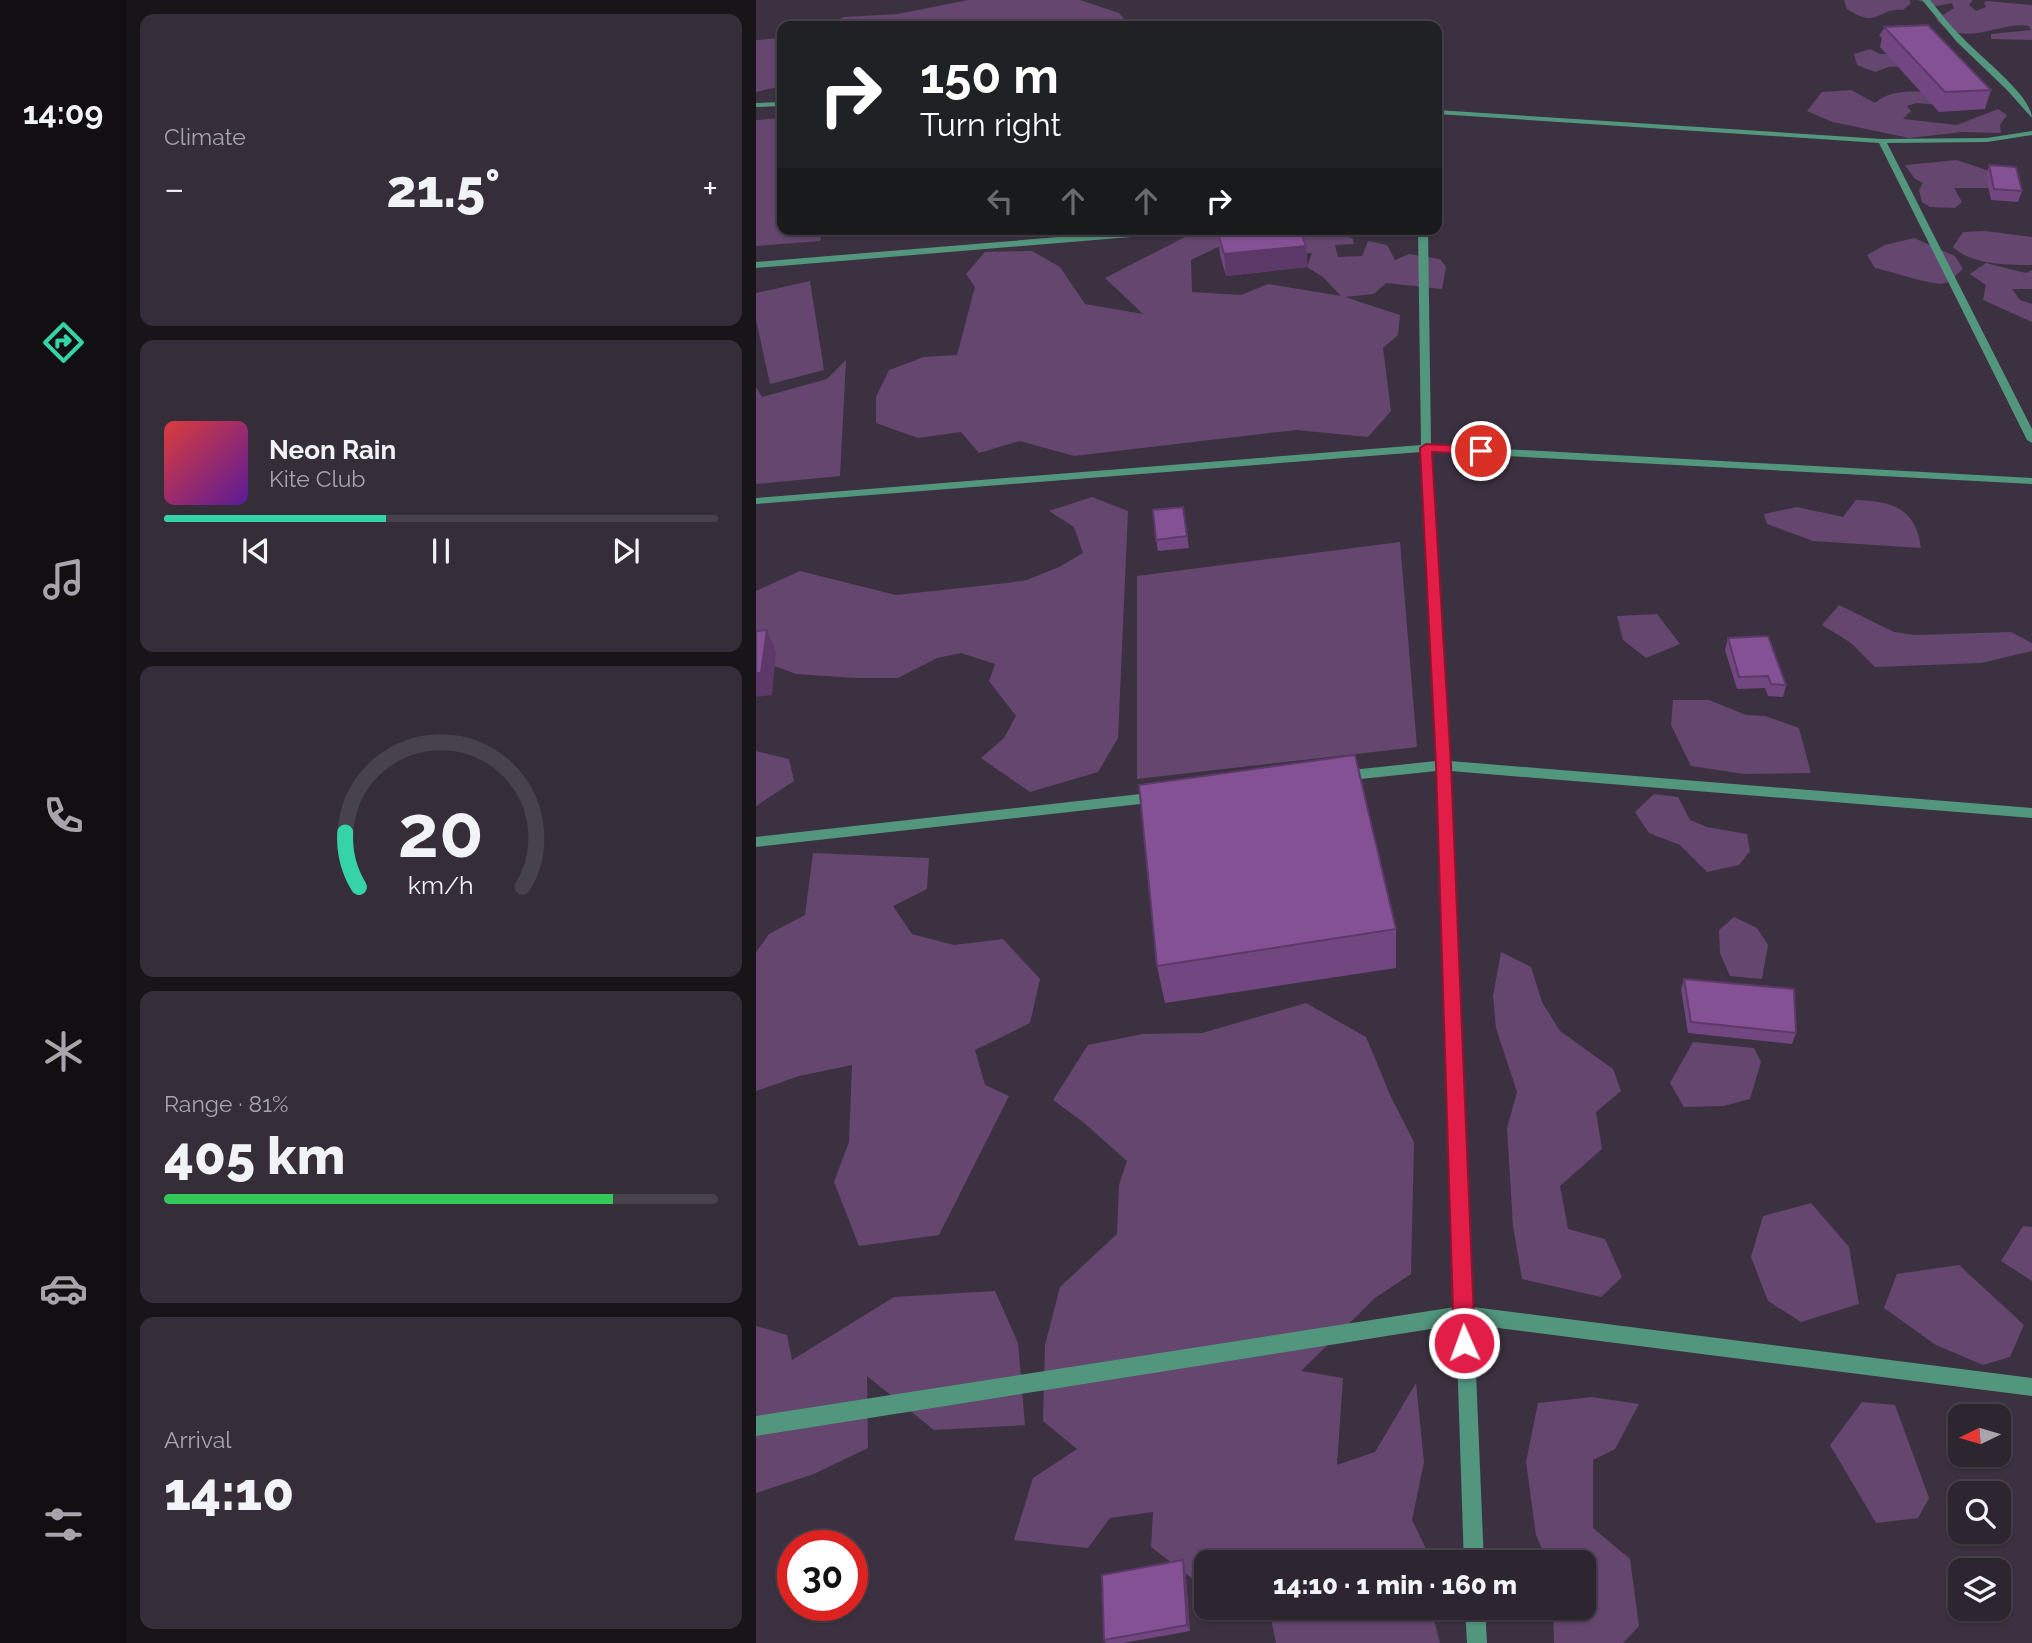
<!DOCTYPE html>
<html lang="en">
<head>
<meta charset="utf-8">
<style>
  body { margin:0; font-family:Raleway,sans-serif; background:#352d38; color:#f1f3f6; height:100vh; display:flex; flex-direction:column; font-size:26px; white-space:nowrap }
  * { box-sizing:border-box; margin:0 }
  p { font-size:23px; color:#a7a5ab }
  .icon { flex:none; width:38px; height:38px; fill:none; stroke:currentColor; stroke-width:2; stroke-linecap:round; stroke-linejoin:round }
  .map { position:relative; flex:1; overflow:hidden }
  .sheet { display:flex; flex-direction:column; gap:14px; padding:14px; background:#19141a; width:630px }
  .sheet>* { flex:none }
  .guide { position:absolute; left:21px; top:21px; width:665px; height:214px; border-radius:14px; box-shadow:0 2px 5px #0004,0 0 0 2px #48424c; background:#202124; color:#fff; overflow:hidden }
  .needle { width:46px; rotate:265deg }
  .controls { position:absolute; left:1192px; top:1404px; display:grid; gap:14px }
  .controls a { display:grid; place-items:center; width:63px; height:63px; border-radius:14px; background:#2d2530; box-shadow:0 2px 5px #0004,0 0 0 2px #48424c; font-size:35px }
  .speed { position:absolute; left:21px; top:1530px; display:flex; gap:14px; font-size:35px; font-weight:700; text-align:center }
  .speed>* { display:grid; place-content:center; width:91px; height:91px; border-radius:50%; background:#2d2530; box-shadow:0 2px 5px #0004,0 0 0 2px #48424c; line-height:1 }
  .speed .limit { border:10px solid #d22; background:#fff; color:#111 }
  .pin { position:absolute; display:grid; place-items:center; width:60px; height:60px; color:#fff; margin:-30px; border:4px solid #fff; border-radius:50%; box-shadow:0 2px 7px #0007 }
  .me { position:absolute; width:77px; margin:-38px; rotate:358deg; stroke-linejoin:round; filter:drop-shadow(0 0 5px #0008) }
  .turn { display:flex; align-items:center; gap:24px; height:147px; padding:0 28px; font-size:32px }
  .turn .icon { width:91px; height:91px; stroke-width:2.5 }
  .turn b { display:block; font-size:49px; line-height:60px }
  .lanes { display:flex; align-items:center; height:66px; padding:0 28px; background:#0003; justify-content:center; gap:35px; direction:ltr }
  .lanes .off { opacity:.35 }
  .big { font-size:52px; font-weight:800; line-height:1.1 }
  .sheet .widget { flex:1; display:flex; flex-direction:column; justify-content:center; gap:10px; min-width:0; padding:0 24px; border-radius:14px; background:#352d38 }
  .sheet .dial { align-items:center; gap:0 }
  .dial svg { height:182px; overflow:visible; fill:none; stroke:#48424c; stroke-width:7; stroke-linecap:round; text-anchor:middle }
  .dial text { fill:#f1f3f6; stroke:none }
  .song { display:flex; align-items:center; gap:21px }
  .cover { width:84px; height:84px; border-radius:10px; background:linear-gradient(135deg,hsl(0 70% 55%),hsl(270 70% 35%)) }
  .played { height:7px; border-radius:4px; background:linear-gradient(90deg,#35d4a7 40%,#48424c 40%) }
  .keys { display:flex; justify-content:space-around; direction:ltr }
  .heat { display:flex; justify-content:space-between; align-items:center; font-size:38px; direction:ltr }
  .charge { height:10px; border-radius:5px; background:linear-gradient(90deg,#34c759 81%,#48424c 0) }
  .trip { position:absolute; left:438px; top:1550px; width:402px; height:70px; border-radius:14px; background:#2d2530; box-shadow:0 2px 5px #0004,0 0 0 2px #48424c; font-weight:800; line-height:70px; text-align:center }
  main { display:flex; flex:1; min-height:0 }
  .menu { display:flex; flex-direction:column; width:126px; justify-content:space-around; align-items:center; background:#120f13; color:#a7a5ab }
  .menu .icon { width:49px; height:49px }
  .menu .selected { color:#35d4a7 }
  .menu b { font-size:32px; color:#f1f3f6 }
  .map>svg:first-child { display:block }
  .green { fill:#64466f }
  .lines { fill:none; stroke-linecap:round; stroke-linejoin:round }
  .street { fill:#52967e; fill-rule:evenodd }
  .wall { fill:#724680 }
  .shaded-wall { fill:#5c3968 }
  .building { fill:#845195; stroke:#5c3968; stroke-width:2 }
  .route { fill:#e11d48; stroke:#92132f; stroke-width:2 }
</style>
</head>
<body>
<main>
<nav class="menu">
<b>14:09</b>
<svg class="icon selected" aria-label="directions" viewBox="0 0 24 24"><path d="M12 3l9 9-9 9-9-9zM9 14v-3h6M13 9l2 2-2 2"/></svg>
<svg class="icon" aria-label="music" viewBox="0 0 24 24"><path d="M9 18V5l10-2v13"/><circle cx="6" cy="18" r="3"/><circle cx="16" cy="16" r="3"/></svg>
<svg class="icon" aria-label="phone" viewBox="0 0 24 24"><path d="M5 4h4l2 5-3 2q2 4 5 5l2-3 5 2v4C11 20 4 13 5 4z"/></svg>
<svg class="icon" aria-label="climate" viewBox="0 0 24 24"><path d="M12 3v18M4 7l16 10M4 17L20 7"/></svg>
<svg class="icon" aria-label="car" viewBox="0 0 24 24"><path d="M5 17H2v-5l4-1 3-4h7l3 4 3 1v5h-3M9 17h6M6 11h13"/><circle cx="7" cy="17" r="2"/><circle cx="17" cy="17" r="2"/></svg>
<svg class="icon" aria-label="filters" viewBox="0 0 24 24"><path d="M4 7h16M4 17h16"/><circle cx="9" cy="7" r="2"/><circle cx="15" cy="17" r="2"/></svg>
</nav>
<section class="sheet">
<div class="widget"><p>Climate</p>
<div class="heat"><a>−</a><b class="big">21.5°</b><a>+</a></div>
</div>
<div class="widget">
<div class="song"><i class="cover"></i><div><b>Neon Rain</b><p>Kite Club</p></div></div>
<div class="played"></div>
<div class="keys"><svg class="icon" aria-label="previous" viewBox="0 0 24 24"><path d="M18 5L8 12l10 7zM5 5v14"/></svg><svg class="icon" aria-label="pause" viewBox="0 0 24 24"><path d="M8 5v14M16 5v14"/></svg><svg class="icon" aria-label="next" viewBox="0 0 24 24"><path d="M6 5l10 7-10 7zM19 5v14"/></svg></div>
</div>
<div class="widget dial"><svg viewBox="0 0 100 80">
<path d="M14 69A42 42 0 1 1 86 69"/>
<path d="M14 69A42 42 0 0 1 8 45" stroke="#35d4a7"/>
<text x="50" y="56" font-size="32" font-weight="700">20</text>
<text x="50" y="72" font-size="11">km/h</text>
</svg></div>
<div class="widget"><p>Range · 81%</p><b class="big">405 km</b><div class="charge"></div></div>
<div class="widget"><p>Arrival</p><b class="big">14:10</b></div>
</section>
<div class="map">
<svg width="1276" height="1643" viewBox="0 0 1276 1643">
  <rect width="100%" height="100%" fill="#3c3140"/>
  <path class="green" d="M 212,0 L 324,0 L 363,13 L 374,26 L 68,26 L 88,17 L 142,14 Z
    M 1088,0 L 1153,0 L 1155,3 L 1147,10 C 1120,8 1123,30 1091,9 Z
    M 1161,0 L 1217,0 L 1213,5 L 1220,11 L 1230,7 L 1228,3 L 1231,1 L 1276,5 L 1276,40 L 1235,39 L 1235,34 L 1275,30 L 1273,26 C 1247,20 1203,51 1180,19 L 1198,8 L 1196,3 L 1181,6 Z
    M 1143,25 L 1156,28 L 1164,66 L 1133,67 L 1119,72 L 1101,65 L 1098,54 L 1114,49 L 1124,54 L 1140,54 L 1123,35 L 1127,30 Z
    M 26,38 L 26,86 L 0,92 L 0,40 Z
    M 1095,90 L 1119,103 C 1135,89 1160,91 1180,93 L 1184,105 L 1161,103 L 1151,106 L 1155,111 L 1147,119 L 1201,125 L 1242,109 L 1251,115 L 1244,125 L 1245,133 L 1207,132 L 1153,138 L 1077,122 L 1051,111 L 1066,92 Z
    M 26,118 L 26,229 L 67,229 L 64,241 L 0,246 L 0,120 Z
    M 1201,160 L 1236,172 L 1240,188 L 1198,188 L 1206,202 L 1199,208 L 1174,207 L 1166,202 L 1163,190 L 1167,183 L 1159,179 L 1149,165 Z
    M 551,230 L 583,232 L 597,239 L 598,244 L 579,245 L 582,257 L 606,256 L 612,241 L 631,245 L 639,260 L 653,254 L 684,259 L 690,267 L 686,289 L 630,283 L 618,294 L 589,297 L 644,315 L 642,335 L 627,348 L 635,411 L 612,437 L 540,430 L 318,456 L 264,441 L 223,453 L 205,432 L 162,438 L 120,423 L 120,397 L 133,370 L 168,357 L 201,355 L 219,287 L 210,274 L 229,252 L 276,251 L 304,267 L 329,304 L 387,314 L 349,278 L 431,236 L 498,236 L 460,248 L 435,260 L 436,292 L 485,295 L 512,284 L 585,296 L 567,277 L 551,267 L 556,253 L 522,253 L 518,235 Z
    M 1229,231 L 1276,237 L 1276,265 C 1251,265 1216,265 1197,247 L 1207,232 Z
    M 1158,238 L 1199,256 L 1207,269 C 1201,274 1196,281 1189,283 C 1180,287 1134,271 1119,268 L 1111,255 L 1129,245 Z
    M 1230,263 L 1270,273 L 1276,270 L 1276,289 L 1256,289 L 1264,300 L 1276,304 L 1276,322 L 1227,300 L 1230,285 L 1214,274 Z
    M 54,281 L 68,370 L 14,384 L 0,320 L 0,293 Z
    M 90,360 L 84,476 L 0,484 L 0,387 L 6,397 L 71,379 Z
    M 336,497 L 372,511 L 362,738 L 342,772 L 274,792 L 225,758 L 248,738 L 260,716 L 233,681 L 239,664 L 205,653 L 181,658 L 142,678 L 100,678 L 40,674 L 0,659 L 0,591 L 44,571 L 140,595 L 251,583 L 271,580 L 303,567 L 327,553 L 318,527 L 293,511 Z
    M 1100,500 C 1136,501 1160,508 1165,548 L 1057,541 L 1011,524 L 1008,514 L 1041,507 L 1087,517 Z
    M 644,542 L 661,747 L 381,779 L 381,576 Z
    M 1083,605 L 1138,632 L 1159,635 L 1255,632 L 1276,643 L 1276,651 L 1225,663 L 1119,667 L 1095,643 L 1066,625 Z
    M 901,614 L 924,644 L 890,658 L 867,640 L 861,616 Z
    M 917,700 L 953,700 L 990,715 L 1009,716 L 1043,728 L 1055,773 L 988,774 L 935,766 L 915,725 Z
    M 0,751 L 33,759 L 38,781 L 0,806 Z
    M 898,794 L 922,797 L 934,820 L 951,827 L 991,834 L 994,851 L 983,865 L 951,872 L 924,845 L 893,833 L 879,812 Z
    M 57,853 L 173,858 L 171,889 L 137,906 L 156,934 L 198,945 L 247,939 L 284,979 L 274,1023 L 219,1050 L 229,1085 L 253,1096 L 183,1235 L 103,1246 L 78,1182 L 93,1142 L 96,1065 L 43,1076 L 0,1091 L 0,952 L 13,934 L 49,915 Z
    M 978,917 L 1001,928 L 1012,945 L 1006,979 L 974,976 L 964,953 L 963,930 Z
    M 745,952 L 775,967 L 786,1002 L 804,1031 L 857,1069 L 865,1091 L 840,1112 L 846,1149 L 804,1186 L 812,1229 L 849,1239 L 866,1277 L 845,1297 L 766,1279 L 757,1226 L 751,1128 L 761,1092 L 740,1028 L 737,996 Z
    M 550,1003 L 610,1037 L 635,1097 L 658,1142 L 655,1274 L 619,1298 L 545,1371 L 587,1378 L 581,1465 L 619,1452 L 660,1383 L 668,1462 L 656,1520 L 677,1563 L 504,1563 L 502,1553 L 495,1563 L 450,1563 L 450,1589 L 395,1547 L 397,1512 L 354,1518 L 332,1548 L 258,1540 L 277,1478 L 321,1449 L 287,1421 L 289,1345 L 304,1287 L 361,1234 L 363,1185 L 371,1161 L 327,1122 L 297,1100 L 332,1045 L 387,1034 L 446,1033 Z
    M 937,1042 L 998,1048 L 1005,1062 L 994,1099 L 968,1106 L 928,1107 L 914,1083 Z
    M 1055,1203 L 1093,1247 L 1103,1304 L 1045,1322 L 1012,1301 L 995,1257 L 1007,1216 Z
    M 1267,1226 L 1276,1227 L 1276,1281 L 1245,1261 Z
    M 1203,1265 L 1268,1325 L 1254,1357 L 1227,1365 L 1180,1345 L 1128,1308 L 1141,1274 Z
    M 239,1291 L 262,1343 L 269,1425 L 178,1430 L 111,1376 L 112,1448 L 58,1474 L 0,1493 L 0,1326 L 31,1335 L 36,1360 L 138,1297 Z
    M 836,1397 L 883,1404 L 859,1449 L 837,1460 L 837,1528 L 874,1559 L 883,1626 L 867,1643 L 798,1643 L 797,1608 L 828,1608 L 828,1563 L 792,1563 L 780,1535 L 770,1462 L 782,1403 Z
    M 1106,1402 L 1139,1405 L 1173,1498 L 1162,1518 L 1120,1523 L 1074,1445 Z
    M 513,1608 L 675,1608 L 684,1643 L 520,1643 Z"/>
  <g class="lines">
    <path class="street" d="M 1166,0 L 1174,0 C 1184,12 1194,26 1206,37 C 1222,55 1276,96 1276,118 L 1251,90 L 1200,41 Z
      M 26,102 L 26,106 L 0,107 L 0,103 Z
      M 681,110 L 1126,139 L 1231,138 L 1276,131 L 1276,135 L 1231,142 L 1131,143 L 1276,429 L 1276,443 L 1271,440 L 1123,143 L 681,114 Z
      M 400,229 L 440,229 L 436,232 L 0,268 L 0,262 Z
      M 662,229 L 672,229 L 675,445 L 1276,478 L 1276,484 L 676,452 L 694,761 L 1276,808 L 1276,818 L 694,771 L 717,1307 L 1276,1378 L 1276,1396 L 718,1325 L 728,1563 L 708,1563 L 700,1325 L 0,1436 L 0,1416 L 699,1307 L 680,771 L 586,781 L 579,776 L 586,771 L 680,761 L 665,452 L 0,504 L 0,498 L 665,445 Z
      M 402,792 L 409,797 L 402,802 L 0,847 L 0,837 Z
      M 709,1608 L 729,1608 L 731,1643 L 711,1643 Z"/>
  </g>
  <path class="wall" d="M 1128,27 L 1235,90 L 1229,109 L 1183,112 L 1124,47 Z
    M 1233,165 L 1266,191 L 1262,202 L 1235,200 L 1230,176 Z
    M 462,233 L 550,246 L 551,267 L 470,276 L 464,255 Z
    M 427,507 L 433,548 L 402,551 L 400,540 Z
    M 972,638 L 1030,685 L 1027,697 L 1012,696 L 1009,688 L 981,689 L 969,650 Z
    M 640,929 L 640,968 L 409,1003 L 401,966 Z
    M 928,979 L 1040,1033 L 1036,1044 L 932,1033 L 925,989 Z
    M 427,1560 L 429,1567 L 434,1631 L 367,1643 L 350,1643 L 348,1640 Z"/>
  <path class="shaded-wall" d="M 550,246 L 551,267 L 470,276 L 468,254 Z
    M 11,630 L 20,652 L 16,695 L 0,697 L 0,673 Z
    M 427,1560 L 429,1567 L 434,1631 L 431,1625 Z"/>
  <path class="building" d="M 1172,25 L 1235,90 L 1189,92 L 1128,27 Z
    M 1233,165 L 1260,167 L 1266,191 L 1238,189 Z
    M 503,229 L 544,229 L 550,246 L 468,254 L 462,233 Z
    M 427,507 L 431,536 L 400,540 L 397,510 Z
    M 11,630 L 5,673 L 0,673 L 0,631 Z
    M 1012,636 L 1030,685 L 1015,684 L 1012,676 L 983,677 L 972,638 Z
    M 599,755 L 640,929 L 401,966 L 383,785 Z
    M 928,979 L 1038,989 L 1040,1033 L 935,1022 Z
    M 427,1560 L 431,1625 L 348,1640 L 346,1575 Z"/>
  <path class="route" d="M 670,444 L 725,447 L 731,451 L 725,454 L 676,452 L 695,765 L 719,1343 L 716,1350 L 708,1353 L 701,1350 L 698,1343 L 680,765 L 664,448 Z"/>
</svg>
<div class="controls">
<a><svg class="needle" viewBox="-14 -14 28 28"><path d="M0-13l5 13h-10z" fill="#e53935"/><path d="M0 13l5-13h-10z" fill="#a7a5ab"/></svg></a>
<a><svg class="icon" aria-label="search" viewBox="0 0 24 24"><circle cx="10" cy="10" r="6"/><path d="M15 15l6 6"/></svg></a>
<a><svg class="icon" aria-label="layers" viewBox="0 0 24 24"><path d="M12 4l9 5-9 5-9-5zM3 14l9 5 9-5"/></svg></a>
</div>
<div class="speed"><div class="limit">30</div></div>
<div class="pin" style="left:725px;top:451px;background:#d93025"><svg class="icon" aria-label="arrive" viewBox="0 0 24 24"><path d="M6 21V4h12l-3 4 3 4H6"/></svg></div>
<svg class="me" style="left:708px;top:1343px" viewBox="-20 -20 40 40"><circle r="17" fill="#e11d48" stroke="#fff" stroke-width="3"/><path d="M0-11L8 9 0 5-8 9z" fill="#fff"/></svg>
<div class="trip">14:10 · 1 min · 160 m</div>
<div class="guide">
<div class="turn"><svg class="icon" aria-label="right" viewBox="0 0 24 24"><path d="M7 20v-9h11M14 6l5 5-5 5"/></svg><div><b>150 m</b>Turn right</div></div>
<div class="lanes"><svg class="icon off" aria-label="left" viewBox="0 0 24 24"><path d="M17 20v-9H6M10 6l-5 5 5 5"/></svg><svg class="icon off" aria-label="ahead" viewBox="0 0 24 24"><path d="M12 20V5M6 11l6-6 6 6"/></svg><svg class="icon off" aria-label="ahead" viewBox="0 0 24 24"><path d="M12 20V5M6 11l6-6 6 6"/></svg><svg class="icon" aria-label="right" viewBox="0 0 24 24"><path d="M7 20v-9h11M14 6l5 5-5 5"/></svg></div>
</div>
</div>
</main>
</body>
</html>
